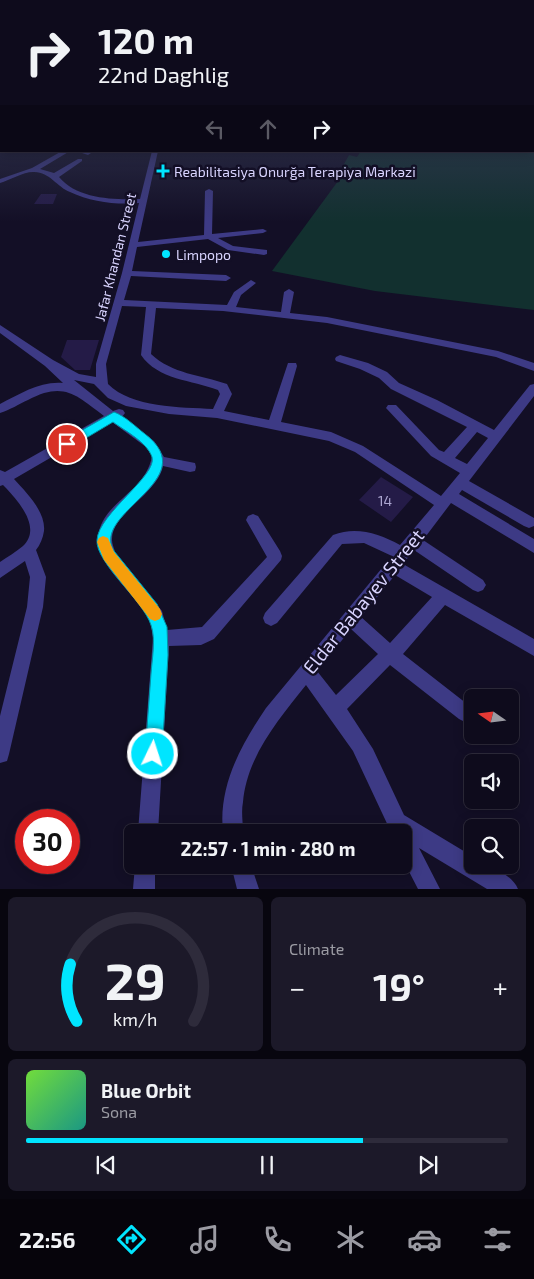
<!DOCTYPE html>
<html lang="en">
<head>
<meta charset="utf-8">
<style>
  body { margin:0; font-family:"Exo 2",sans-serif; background:#1c1929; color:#f1f3f6; height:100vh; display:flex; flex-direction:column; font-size:19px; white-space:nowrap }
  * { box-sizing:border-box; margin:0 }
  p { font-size:16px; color:#9b9ba3 }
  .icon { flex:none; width:28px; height:28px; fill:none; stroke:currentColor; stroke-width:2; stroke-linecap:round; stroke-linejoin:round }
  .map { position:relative; height:889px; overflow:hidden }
  .drawer { display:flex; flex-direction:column; gap:8px; padding:8px; background:#08060f; flex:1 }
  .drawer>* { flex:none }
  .hud { position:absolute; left:0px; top:0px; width:535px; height:152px; box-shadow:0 2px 12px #0003,0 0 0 1px #2e2b3b; background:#0e0b1c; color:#f1f3f6; overflow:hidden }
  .needle { width:32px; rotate:284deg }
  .tools { position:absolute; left:464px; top:689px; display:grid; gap:10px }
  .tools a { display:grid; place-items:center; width:55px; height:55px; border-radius:8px; background:#0e0b1c; box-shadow:0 2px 12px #0003,0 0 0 1px #2e2b3b; font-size:25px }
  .speed { position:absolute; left:15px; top:809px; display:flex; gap:10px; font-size:25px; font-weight:700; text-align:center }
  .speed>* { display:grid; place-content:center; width:65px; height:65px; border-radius:50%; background:#0e0b1c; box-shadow:0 2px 12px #0003,0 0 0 1px #2e2b3b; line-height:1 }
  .speed .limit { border:8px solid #d22; background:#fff; color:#111 }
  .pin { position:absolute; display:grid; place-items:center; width:42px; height:42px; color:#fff; margin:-21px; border:2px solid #fff; border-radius:50%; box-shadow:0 1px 5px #0007 }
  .me { position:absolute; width:55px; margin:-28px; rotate:4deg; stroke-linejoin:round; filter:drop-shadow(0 0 4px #0008) }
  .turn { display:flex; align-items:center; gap:18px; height:105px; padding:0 15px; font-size:22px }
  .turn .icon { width:65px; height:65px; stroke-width:2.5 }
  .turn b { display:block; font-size:35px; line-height:42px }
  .lanes { display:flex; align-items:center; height:48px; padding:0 15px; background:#0003; justify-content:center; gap:25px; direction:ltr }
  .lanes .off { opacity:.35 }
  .big { font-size:38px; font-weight:700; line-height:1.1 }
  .drawer .widget { flex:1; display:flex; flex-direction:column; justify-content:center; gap:8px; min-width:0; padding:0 18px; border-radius:8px; background:#1c1929 }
  .drawer .dial { align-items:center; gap:0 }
  .dial svg { height:130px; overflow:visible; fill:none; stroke:#2e2b3b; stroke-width:7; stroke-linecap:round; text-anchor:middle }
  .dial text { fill:#f1f3f6; stroke:none }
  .song { display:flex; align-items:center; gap:15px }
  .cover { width:60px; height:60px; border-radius:8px; background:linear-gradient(135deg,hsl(100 70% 55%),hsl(170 70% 35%)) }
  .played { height:5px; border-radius:2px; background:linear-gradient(90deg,#00e5ff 70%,#2e2b3b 70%) }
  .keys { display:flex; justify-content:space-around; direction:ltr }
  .heat { display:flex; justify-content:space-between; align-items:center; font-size:28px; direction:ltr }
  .drawer .tiles { flex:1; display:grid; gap:8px; grid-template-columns:1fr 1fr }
  .widget:last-child { grid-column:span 2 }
  .trip { position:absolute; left:124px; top:824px; width:288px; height:50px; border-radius:8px; background:#0e0b1c; box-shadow:0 2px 12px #0003,0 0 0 1px #2e2b3b; font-weight:700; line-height:50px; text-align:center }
  .tab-bar { display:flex; height:80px; justify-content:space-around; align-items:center; background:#06040b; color:#9b9ba3 }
  .tab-bar .icon { width:35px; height:35px }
  .tab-bar .current { color:#00e5ff }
  .tab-bar b { font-size:22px; color:#f1f3f6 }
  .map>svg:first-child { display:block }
  .green { fill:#12302f }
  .building { fill:#241b47 }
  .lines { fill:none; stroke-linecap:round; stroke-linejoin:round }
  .minor { fill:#3d3a85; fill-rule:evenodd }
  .route { fill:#00e5ff; stroke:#0095a6 }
  .slow { fill:#f59e0b }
  .poi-dot { fill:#00e5ff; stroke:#130f26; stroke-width:2 }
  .labels { text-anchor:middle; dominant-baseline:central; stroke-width:5; stroke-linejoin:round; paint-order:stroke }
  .far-poi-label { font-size:14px; fill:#d9d4ff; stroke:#130f26; text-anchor:start }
  .far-street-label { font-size:14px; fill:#d9d4ff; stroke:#130f26 }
  .number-label { font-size:14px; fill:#aca6d1 }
  .near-street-label { font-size:19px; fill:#d9d4ff; stroke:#130f26 }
</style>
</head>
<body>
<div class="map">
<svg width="534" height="889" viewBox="0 0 534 889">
  <rect width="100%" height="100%" fill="#130f26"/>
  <path class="green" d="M 534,145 L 534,310 L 375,291 L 272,271 L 341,177 L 338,175 L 349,155 L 357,157 L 361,151 L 534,151 Z"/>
  <path class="building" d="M 41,194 L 57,194 L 53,204 L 34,204 Z
    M 67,340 L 99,340 L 90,370 L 75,370 L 61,357 Z
    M 381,477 L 413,497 L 391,522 L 359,500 Z"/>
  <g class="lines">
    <path class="minor" d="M 0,108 L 1,109 L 1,113 L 0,113 Z
      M 0,133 L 1,133 L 1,137 L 0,137 Z
      M 62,151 L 70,151 L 40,169 L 54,173 L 78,159 L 82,159 L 82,161 L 59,177 C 77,199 114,200 140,199 L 152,151 L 158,151 L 138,242 L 204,235 L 205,191 L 209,189 L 213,191 L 212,234 L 263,229 L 267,231 L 263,233 L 218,238 L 233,246 L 267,250 L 267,254 L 264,255 L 228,250 L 208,239 L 137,247 L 132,271 L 226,275 L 231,278 L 226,281 L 131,276 L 124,300 L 227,305 L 234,292 L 251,280 L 256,283 L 241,295 L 236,307 L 281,312 L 284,292 L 289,289 L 294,292 L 290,313 L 327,317 L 498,351 L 534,363 L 534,371 L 496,357 L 327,323 L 223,311 L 156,308 L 151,354 C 172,374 201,375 227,384 L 232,394 L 224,411 L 269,420 L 288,363 L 296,363 L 297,366 L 281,422 L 331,432 L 363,446 L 441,496 L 460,473 L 431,456 L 386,408 L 388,405 L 396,405 L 439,450 L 444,452 L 467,427 L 391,389 L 379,378 L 360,369 L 336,361 L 335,359 L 336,357 L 340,355 L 368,363 L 387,372 L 399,383 L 437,400 L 494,430 L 530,385 L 534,384 L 534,396 L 469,481 L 534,518 L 534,526 L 529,528 L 524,526 L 462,490 L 459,494 L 534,539 L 534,553 L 451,503 L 423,540 L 483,580 L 486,585 L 483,590 L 478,592 L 473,590 L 414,550 L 403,564 L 534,639 L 534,656 L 445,605 L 403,654 L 471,707 L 471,719 L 465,722 L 459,719 L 390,665 L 347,709 L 373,749 L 404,815 L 472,856 L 472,865 C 489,865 511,873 518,889 L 487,889 L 419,848 L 440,889 L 418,889 L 402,858 L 402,832 L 391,832 L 353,751 L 306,685 C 279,719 247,756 243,802 C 241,812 243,822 243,832 L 223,832 C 218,786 241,745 266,708 L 392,556 L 364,543 L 342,544 L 277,623 L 271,626 L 265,623 L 263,618 L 265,613 L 333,535 C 357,526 379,534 400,545 L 434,505 L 355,452 L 329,441 L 217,418 L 169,414 L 126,406 L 108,398 L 94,384 L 74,380 L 113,411 L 119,409 L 123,410 L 125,413 L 122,417 L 154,441 L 164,457 L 195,463 L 196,467 L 195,471 L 190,472 L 163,466 C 157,495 111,513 112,540 C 112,544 114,548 115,552 L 162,611 L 167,630 L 202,627 L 267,557 L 246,520 L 248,516 L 253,514 L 258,516 L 280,551 L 282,556 L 281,560 L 214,639 L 201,645 L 169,646 L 158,832 L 138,832 L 153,638 C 152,632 151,624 149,619 C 136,592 91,564 99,531 C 107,500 146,491 152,456 L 146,447 L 112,422 L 14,479 C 26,492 46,512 44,531 C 43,538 40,545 36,550 L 46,577 L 43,607 L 9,754 L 7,761 L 0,763 L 0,716 L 27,607 L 30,577 L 25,561 L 0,578 L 0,562 C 7,557 16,552 23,546 C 42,528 19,502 6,488 L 3,485 L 0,486 L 0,470 L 5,472 L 104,416 C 76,395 64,381 28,400 C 19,404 10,410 0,413 L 0,404 C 20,394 40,381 63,383 L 45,366 L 0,333 L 0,325 L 53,360 L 79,374 L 96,377 L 96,364 L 122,273 L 139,203 C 116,205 91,202 70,192 C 57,187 49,171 33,172 C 23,172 10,180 0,183 L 0,179 L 32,168 ZM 122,306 L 146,307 L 141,355 C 158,380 192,380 218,390 L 220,394 L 213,409 C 180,407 132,408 108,384 L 106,364 ZM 477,432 L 488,438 L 467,464 L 455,458 ZM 395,575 L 432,597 L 390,643 L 361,617 ZM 351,629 L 378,654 L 336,695 L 317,671 Z
      M 76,151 L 91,153 L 88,155 Z
      M 135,865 L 155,865 L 155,889 L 133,889 Z
      M 231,865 L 251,865 L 259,889 L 237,889 Z"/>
  </g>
  <linearGradient id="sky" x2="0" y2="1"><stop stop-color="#0a0815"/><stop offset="0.44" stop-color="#333752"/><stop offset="1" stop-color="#333752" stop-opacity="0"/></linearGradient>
  <rect width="534" height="222" fill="url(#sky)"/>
  <path class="route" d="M 114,412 C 125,416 136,427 145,434 C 205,480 90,512 114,551 L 157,604 L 167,627 L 168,655 L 162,754 L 159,759 L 153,762 L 147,759 L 145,754 C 147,727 149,701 151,674 C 152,659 156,639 151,625 C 143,600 95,562 97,540 C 98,514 158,475 152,457 C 147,442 125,431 113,422 L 71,447 L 63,447 L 62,444 L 63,441 Z"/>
  <path class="slow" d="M 103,536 L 108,538 L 114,552 L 160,609 L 162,614 L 160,619 L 155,621 L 150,619 L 104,560 L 97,542 L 99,538 Z"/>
  <g class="poi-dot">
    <path d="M160.5 163.5h5v5h5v5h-5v5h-5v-5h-5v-5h5z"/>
    <circle cx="166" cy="254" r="5"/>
  </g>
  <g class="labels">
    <g class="far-poi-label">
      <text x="174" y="171">Reabilitasiya Onurğa Terapiya Mərkəzi</text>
      <text x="176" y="254">Limpopo</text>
    </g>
    <g class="far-street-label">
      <text transform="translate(115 257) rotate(-76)">Jafar Khandan Street</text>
    </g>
    <g class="number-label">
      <text x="385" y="500">14</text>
    </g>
    <g class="near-street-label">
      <text transform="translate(363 601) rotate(-51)">Eldar Babayev Street</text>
    </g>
  </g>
</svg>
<div class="tools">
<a><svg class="needle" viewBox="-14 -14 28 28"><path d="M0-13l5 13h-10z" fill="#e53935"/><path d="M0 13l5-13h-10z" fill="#9b9ba3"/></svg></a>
<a><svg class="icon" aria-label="sound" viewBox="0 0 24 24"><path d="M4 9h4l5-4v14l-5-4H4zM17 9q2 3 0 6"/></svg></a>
<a><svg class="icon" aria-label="search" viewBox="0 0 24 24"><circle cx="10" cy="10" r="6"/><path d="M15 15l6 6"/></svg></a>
</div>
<div class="speed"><div class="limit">30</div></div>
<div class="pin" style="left:67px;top:444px;background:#d93025"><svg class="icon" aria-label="arrive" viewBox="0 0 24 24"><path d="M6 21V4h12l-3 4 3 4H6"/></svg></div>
<svg class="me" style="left:153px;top:754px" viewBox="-20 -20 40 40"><circle r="17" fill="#00e5ff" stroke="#fff" stroke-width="3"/><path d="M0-11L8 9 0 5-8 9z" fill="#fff"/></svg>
<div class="trip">22:57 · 1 min · 280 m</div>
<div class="hud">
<div class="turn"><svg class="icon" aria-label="right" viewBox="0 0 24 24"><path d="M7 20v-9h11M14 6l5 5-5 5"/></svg><div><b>120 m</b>22nd Daghlig</div></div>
<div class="lanes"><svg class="icon off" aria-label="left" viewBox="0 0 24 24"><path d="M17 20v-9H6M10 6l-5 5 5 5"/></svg><svg class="icon off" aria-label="ahead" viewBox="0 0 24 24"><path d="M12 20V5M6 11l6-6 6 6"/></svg><svg class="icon" aria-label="right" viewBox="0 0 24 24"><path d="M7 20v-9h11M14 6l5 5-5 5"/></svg></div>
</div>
</div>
<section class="drawer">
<div class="tiles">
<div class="widget dial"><svg viewBox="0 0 100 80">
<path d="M14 69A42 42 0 1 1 86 69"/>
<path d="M14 69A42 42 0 0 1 10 34" stroke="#00e5ff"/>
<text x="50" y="56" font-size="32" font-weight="700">29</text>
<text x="50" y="72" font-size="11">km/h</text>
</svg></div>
<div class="widget"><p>Climate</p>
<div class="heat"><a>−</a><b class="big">19°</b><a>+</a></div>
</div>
<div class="widget">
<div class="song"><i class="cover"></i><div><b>Blue Orbit</b><p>Sona</p></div></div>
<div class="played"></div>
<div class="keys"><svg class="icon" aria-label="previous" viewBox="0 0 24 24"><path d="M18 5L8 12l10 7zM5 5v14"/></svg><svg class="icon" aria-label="pause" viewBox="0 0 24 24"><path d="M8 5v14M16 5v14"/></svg><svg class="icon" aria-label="next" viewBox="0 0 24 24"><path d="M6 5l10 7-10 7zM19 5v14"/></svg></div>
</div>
</div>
</section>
<nav class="tab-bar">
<b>22:56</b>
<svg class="icon current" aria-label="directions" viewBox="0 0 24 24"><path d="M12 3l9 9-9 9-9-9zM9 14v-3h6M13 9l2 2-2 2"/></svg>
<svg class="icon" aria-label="music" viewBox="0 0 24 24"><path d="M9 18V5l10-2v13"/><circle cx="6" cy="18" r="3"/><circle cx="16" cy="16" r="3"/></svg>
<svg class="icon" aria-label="phone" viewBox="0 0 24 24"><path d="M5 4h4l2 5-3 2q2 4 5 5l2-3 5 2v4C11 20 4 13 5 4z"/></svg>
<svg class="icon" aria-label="climate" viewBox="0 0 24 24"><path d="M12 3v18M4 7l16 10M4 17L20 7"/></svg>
<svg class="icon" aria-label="car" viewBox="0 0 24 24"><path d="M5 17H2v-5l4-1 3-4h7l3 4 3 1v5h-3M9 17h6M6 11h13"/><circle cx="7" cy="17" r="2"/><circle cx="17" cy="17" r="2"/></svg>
<svg class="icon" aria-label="filters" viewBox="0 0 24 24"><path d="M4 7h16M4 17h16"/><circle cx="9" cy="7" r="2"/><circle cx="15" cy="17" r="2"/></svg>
</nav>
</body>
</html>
